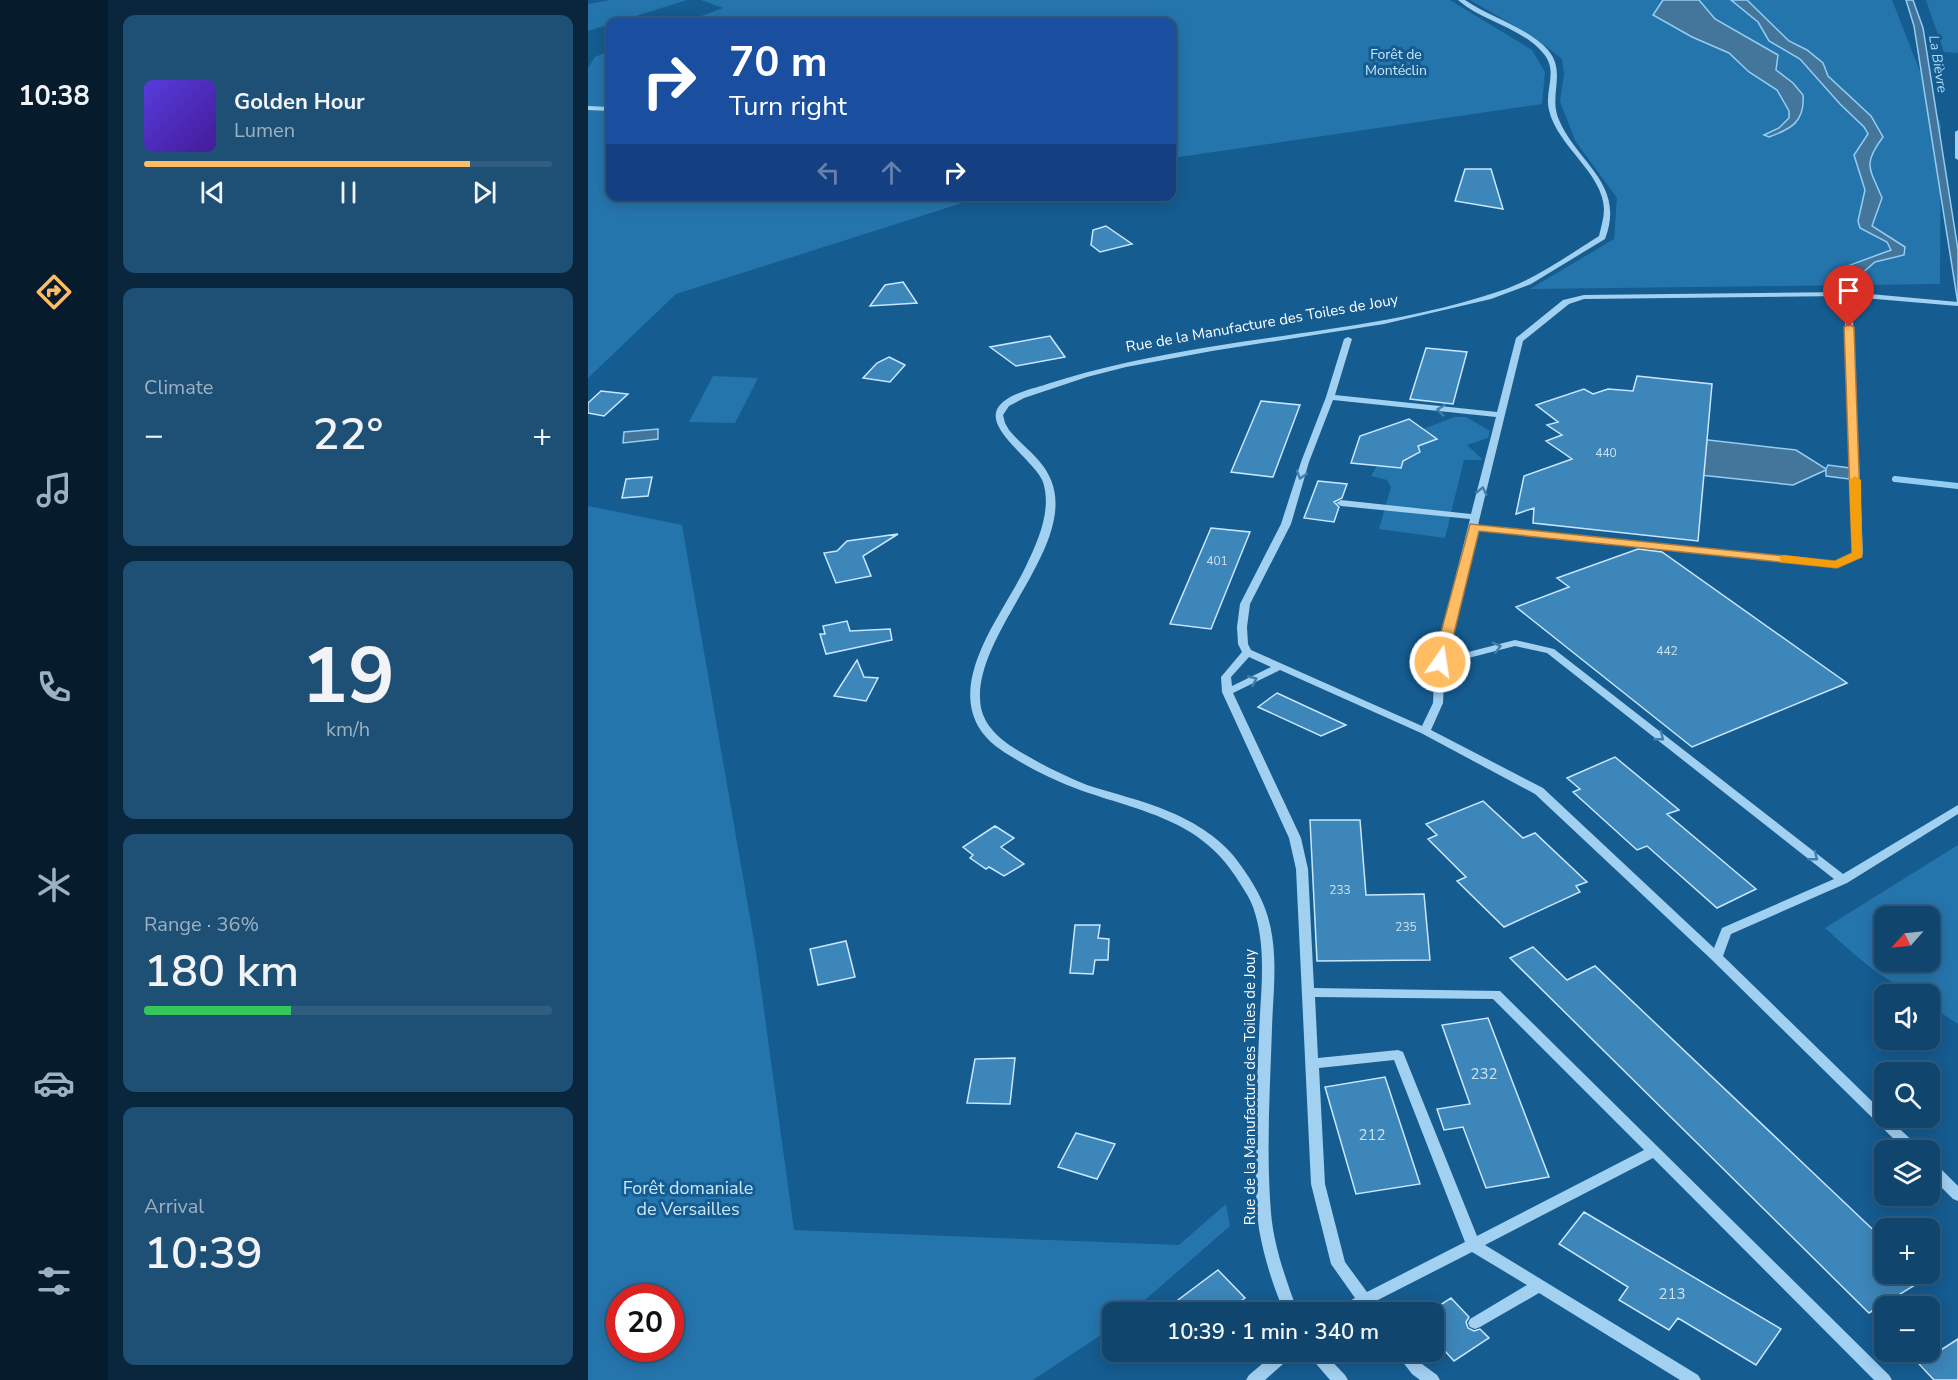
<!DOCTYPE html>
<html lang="en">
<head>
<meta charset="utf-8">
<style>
  body { margin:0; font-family:"Nunito Sans",sans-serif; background:#1e4f75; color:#f1f3f6; height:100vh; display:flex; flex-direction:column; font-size:22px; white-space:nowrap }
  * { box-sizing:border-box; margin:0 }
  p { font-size:20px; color:#9cb1c2 }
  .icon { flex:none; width:33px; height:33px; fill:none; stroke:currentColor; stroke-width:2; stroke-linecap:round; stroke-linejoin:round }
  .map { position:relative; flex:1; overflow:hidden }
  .panel { display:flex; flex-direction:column; gap:15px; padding:15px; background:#09263c; width:480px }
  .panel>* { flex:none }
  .hud { position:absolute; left:18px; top:18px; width:570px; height:183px; border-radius:12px; box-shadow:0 3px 15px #0003,0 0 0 2px #305d80; background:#1a4fa0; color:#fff; overflow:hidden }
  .needle { width:39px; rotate:243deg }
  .controls { position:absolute; left:1286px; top:906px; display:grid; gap:12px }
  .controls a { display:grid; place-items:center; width:66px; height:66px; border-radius:12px; background:#10456d; box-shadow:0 3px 15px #0003,0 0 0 2px #305d80; font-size:30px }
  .speed { position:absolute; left:18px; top:1284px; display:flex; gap:12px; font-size:30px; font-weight:700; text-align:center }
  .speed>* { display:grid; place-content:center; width:78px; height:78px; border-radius:50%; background:#10456d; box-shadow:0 3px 15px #0003,0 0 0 2px #305d80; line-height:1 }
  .speed .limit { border:9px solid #d22; background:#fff; color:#111 }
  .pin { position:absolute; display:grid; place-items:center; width:51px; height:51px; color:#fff; margin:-62px -26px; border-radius:50% 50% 50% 0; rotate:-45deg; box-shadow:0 0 6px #0007 }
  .pin .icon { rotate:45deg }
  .me { position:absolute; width:66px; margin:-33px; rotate:13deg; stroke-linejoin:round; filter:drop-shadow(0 0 4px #0008) }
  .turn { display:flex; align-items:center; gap:21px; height:126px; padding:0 24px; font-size:27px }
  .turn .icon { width:78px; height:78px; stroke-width:2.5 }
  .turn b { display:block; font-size:42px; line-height:51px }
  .lanes { display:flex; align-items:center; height:57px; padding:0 24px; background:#0003; justify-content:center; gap:30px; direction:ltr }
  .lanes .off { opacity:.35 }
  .big { font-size:45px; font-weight:600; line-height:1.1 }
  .panel .tile { flex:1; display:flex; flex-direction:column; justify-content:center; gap:9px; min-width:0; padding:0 21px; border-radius:12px; background:#1e4f75 }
  .panel .dial { align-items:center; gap:0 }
  .dial b { font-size:78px; line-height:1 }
  .song { display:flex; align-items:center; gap:18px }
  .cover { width:72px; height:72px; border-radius:9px; background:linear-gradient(135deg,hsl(250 70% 55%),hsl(260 70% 35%)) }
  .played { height:6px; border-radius:3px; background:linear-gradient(90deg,#ffbc62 80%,#305d80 80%) }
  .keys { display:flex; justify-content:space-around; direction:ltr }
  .heat { display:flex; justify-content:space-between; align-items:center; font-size:33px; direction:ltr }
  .charge { height:9px; border-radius:4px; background:linear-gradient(90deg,#34c759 36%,#305d80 0) }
  .trip { position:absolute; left:514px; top:1302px; width:342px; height:60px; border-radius:12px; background:#10456d; box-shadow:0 3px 15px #0003,0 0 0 2px #305d80; font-weight:600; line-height:60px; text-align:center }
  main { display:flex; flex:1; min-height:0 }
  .tabs { display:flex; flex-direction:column; width:108px; justify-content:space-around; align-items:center; background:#061c2c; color:#9cb1c2 }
  .tabs .icon { width:42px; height:42px }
  .tabs .active { color:#ffbc62 }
  .tabs b { font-size:27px; color:#f1f3f6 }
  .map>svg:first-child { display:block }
  .green { fill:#2575ad; fill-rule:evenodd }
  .water { fill:#44769c; stroke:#94cdf3; stroke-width:1.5 }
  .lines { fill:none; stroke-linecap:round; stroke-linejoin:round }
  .stream { stroke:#94cdf3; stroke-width:6 }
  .building { fill:#3d86b9; stroke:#c9e7fc; stroke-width:1.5 }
  .minor { fill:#a2d0f1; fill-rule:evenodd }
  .oneway { stroke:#3f7fae }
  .route { fill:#ffbc62; stroke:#a67a40; stroke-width:1.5 }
  .slow { fill:#f59e0b }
  .labels { text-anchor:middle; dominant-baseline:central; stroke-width:6; stroke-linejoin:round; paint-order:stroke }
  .number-label { font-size:12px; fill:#cee1ee }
  .far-park-label { font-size:14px; fill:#c9e7fc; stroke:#155c91 }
  .far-water-label { font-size:14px; font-style:italic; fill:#aedaf7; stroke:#155c91 }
  .street-label { font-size:15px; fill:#fff; stroke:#155c91 }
  .near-number-label { font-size:15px; fill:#cee1ee }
  .near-park-label { font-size:18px; fill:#c9e7fc; stroke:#155c91 }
</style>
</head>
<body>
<main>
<nav class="tabs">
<b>10:38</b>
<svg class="icon active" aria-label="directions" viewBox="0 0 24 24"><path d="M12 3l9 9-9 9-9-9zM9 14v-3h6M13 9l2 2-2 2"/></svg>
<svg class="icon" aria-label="music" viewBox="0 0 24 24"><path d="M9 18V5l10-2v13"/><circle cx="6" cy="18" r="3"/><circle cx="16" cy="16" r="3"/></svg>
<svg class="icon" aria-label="phone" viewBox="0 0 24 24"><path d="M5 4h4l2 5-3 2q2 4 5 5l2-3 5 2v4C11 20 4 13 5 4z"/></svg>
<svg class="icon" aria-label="climate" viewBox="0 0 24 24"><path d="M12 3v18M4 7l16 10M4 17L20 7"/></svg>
<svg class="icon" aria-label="car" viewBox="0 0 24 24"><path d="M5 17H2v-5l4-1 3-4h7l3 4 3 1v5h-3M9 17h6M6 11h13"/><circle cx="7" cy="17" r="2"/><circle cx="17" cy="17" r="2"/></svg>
<svg class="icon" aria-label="filters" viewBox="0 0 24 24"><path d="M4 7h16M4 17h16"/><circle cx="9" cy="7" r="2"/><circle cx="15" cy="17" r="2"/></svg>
</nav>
<section class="panel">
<div class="tile">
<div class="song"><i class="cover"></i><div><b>Golden Hour</b><p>Lumen</p></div></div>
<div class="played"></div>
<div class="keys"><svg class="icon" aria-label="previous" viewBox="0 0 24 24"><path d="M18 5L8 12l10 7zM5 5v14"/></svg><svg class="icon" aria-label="pause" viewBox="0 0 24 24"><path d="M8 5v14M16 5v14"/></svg><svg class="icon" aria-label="next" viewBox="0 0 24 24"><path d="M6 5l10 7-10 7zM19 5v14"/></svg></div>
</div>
<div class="tile"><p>Climate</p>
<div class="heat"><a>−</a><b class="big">22°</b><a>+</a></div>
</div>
<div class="tile dial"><b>19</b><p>km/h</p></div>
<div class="tile"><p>Range · 36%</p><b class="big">180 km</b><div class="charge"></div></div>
<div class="tile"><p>Arrival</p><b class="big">10:39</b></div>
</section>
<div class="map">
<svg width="1370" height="1380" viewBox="0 0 1370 1380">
  <rect width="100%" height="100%" fill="#155c91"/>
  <path class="green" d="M 22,0 L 99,0 L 0,31 L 0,4 Z
    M 113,0 L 862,0 L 944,50 L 957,72 L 954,104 L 584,158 L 584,22 L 97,22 L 135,8 Z
    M 882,0 L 1304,0 L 1353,125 L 1352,284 L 942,289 L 1026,239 L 1029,198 L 988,142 L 972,102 L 976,74 L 974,59 L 943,35 Z
    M 1338,0 L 1370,0 L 1370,53 L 1356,52 Z
    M 22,51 L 22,196 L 393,197 L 88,294 L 0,378 L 0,68 L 7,57 Z
    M 125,376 L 170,378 L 147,423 L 101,422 Z
    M 867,417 L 878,417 L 902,431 L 900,438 L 879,445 L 895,460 L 876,460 L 857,538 L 791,529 L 803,487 L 799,480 L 783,476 L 789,466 L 813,468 L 817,453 L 828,455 L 832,452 L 827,447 L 848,439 L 835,429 Z
    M 0,506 L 94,525 L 168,952 L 206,1230 L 591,1245 L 638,1204 L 642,1226 L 543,1312 L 525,1312 L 525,1327 L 445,1380 L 0,1380 ZM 32,1298 L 82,1298 L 82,1348 L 32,1348 Z
    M 1370,845 L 1370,1024 L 1341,1005 L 1341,994 C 1306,994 1263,951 1237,928 ZM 1296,916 L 1341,916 L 1341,962 L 1296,962 Z"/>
  <path class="water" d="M 1075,0 L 1111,0 L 1127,19 L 1190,55 L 1188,70 L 1205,83 L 1215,95 C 1217,122 1203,129 1181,137 L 1176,135 L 1191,128 L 1201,118 L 1201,111 L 1189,90 L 1161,72 L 1141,53 L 1104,37 L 1065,15 Z
    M 1143,0 L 1159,0 L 1201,41 L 1219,50 L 1235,63 L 1240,76 L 1283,116 L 1295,137 C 1274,165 1282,168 1294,198 L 1284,226 L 1317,247 L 1316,255 L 1287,262 L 1264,282 L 1248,278 L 1254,268 L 1303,250 L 1299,242 L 1272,228 L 1270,221 L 1277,190 L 1266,155 L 1280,134 L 1276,127 L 1252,104 L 1212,59 L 1181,41 L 1170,22 Z
    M 1318,0 L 1325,0 L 1335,28 L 1370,250 L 1370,304 L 1326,26 Z
    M 70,429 L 70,439 L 35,443 L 36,432 Z
    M 1068,434 L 1208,450 L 1238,469 L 1240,465 L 1262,468 L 1261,479 L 1238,476 L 1238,470 L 1205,485 L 1065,470 Z"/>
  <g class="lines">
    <path class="stream" d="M 1307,479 L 1370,486"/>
  </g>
  <path class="building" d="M 877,169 L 903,169 L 915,209 L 867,201 Z
    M 518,226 L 544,244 L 512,252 L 503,245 L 505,230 Z
    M 315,282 L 329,303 L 282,306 L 297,285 Z
    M 462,336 L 477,357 L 428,366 L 402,347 Z
    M 838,348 L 879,352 L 865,404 L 822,399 Z
    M 301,357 L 317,365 L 302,382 L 275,378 L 289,363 Z
    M 1049,376 L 1124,384 L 1110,541 L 945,523 L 946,508 L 928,514 L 936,476 L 984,459 L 958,441 L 974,435 L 959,425 L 970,422 L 948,405 L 996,389 L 1005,394 L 1020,389 L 1045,391 Z
    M 13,391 L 40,394 L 16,416 L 0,413 L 0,403 Z
    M 673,401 L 712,405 L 685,477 L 643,472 Z
    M 821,419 L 849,439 L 830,446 L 832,452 L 815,461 L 813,468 L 763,463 L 772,436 Z
    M 64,477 L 60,496 L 34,498 L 38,479 Z
    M 730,481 L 759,484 L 754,498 L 746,502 L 751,507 L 746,522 L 716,518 Z
    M 623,528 L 662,532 L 623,629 L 582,624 Z
    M 310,534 L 275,556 L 283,576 L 248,583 L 236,553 L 249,551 L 259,541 Z
    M 1050,549 L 1074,552 L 1259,683 L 1104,747 L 928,607 L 981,587 L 969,578 Z
    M 259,621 L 262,631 L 302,629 L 304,640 L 238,654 L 232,634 L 237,634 L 235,626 Z
    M 269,660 L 276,677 L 290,678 L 278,701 L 246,696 Z
    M 689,693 L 758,725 L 733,736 L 670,707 Z
    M 1027,757 L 1091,810 L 1079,814 L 1168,889 L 1129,908 L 1059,846 L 1049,850 L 985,792 L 992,789 L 979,778 Z
    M 895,801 L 935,838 L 947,833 L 999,882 L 988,886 L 992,892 L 916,927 L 869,881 L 878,877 L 840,839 L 849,835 L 838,824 Z
    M 722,820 L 772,820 L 778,895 L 836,894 L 842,960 L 729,961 Z
    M 407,826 L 426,838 L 413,847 L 436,864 L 416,876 L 401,867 L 398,869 L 382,858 L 385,855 L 375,847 Z
    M 487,925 L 512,925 L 510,938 L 521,939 L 520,960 L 507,960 L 505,974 L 482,973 Z
    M 258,941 L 267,977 L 230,985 L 222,949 Z
    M 945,947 L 979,980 L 1007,966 L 1296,1240 L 1296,1274 L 1345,1274 L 1281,1313 L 922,958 Z
    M 900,1018 L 961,1177 L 898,1188 L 875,1127 L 856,1130 L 849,1109 L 882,1104 L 854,1025 Z
    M 427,1058 L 422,1104 L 379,1103 L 387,1059 Z
    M 797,1077 L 832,1184 L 768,1194 L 737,1087 Z
    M 488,1133 L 527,1144 L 509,1179 L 470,1167 Z
    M 996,1212 L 1193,1329 L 1168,1365 L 1090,1318 L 1081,1330 L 1031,1300 L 1040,1287 L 971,1244 Z
    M 630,1270 L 657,1298 L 637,1312 L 574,1312 Z
    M 863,1298 L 881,1317 L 878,1322 L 880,1328 L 886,1331 L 892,1329 L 901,1338 L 866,1361 L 846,1339 L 846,1309 Z
    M 1370,1339 L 1370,1380 L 1346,1380 L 1331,1364 Z"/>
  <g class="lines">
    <path class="minor" d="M 870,0 L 877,0 C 903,18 938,26 960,50 C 979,72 960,96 971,120 C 990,164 1038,184 1017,239 L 943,284 L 903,299 L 796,324 L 624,351 L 538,367 L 499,377 L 436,398 L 421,406 L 415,415 L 417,423 L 421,430 C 435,447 455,459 463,480 C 491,548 380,637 393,708 C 398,730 417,743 436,754 C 456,766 477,776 499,785 C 526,794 555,800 582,812 C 608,823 634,839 651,863 C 665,882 677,902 682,925 C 690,959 685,994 684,1028 C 682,1089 678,1152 683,1213 C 686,1247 698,1280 710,1312 L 696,1312 C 685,1285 676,1258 671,1229 C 667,1203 668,1177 668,1151 C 668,1113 669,1075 671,1037 C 672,994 680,949 665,907 C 661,896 654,887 648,877 C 611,819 551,811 492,790 C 470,782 449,772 429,760 C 414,751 399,742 390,726 C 362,675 417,611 438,566 C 450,541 464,510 455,482 C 447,460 392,427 412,405 C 422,393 445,389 459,384 C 512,367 566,356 621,347 C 718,331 818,323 912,291 C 948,279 979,256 1011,236 C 1013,227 1016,218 1016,209 C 1015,173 969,146 961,110 C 956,90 971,71 955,53 C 933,27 895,22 870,0 Z
      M 0,106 L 22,107 L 22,111 L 0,110 Z
      M 1370,130 L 1370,160 L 1367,158 L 1367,132 Z
      M 1260,292 L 1370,302 L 1370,306 L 1264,297 L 1275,554 L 1273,556 L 1249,568 L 888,530 L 857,658 L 927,640 L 966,649 L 1255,874 L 1370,805 L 1370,814 L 1259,883 L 1143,934 L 1135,956 L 1296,1113 L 1296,1118 L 1300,1118 L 1330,1146 L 1332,1150 L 1317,1150 L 1124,960 L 947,794 L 833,733 L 692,670 L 645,693 L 713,838 L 720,869 L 726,988 L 912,991 L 1301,1375 L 1304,1380 L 1286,1380 L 1065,1158 L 897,1245 L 1110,1375 L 1113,1380 L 1092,1380 L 951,1293 L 892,1327 L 887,1329 L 882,1327 L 880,1323 L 882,1319 L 939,1285 L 884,1252 L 786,1302 L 792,1312 L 777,1312 L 774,1309 L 767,1312 L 747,1312 L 749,1308 L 767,1298 L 743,1264 L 723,1184 L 708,869 L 701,838 L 634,692 L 633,677 L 654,652 L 650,644 L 649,627 L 652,604 L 693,524 L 713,462 L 738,397 L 756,339 L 760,337 L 764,339 L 747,395 L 909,412 L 928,338 L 975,300 L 996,295 ZM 1256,296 L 1265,553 L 1248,562 L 890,525 L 935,341 L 981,304 L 996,299 ZM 745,400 L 908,417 L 883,514 L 753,500 L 748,503 L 753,506 L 882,519 L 847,658 L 845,703 L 834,726 L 663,650 L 660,644 L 659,627 L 662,604 L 703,524 L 721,462 ZM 927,646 L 959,653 L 1246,879 L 1134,928 L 1126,948 L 955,788 L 843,730 L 855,703 L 857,664 ZM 661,657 L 683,667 L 644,686 L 643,677 ZM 727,997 L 905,999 L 1056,1150 L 889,1236 L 815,1052 L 810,1050 L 730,1058 ZM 806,1060 L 877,1242 L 779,1292 L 757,1262 L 737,1184 L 731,1068 Z
      M 1341,1161 L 1346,1162 L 1370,1186 L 1370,1201 L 1365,1199 L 1341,1175 Z
      M 688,1352 L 706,1352 L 703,1357 L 677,1380 L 658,1380 L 661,1375 Z
      M 718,1352 L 735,1352 L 757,1375 L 760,1380 L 742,1380 Z
      M 807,1352 L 824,1352 L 834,1364 L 849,1375 L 852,1380 L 832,1380 L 824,1374 Z"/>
  </g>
  <defs><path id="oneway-chevron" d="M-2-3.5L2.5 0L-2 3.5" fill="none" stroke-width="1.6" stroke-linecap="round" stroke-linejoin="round" transform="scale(1.5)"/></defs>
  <g class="oneway">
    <use href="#oneway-chevron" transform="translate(853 410) rotate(-174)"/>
    <use href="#oneway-chevron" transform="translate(713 475) rotate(107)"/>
    <use href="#oneway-chevron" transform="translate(894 491) rotate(-77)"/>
    <use href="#oneway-chevron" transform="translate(909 647) rotate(-14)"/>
    <use href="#oneway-chevron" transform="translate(665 680) rotate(-25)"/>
    <use href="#oneway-chevron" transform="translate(1072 737) rotate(38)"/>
    <use href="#oneway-chevron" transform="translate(1226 857) rotate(38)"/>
  </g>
  <path class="route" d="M 1261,324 L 1266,327 L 1274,557 L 1249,568 L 891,531 L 859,662 L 857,665 L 847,665 L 845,662 L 882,524 L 1247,561 L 1264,553 L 1256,327 Z"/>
  <path class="slow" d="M 1267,476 L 1273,480 L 1274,557 L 1249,568 L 1192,562 L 1192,556 L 1196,555 L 1247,561 L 1264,553 L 1261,480 Z"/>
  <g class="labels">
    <g class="number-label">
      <text x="1018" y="453">440</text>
      <text x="629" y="561">401</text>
      <text x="1079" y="651">442</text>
      <text x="752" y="890">233</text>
      <text x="818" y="927">235</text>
    </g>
    <g class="far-park-label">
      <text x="808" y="54">Forêt de<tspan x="808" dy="16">Montéclin</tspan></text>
    </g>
    <g class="far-water-label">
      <text transform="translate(1350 64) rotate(81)">La Bièvre</text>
    </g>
    <g class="street-label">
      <text transform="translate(674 323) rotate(-10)">Rue de la Manufacture des Toiles de Jouy</text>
      <text transform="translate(662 1087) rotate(-90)">Rue de la Manufacture des Toiles de Jouy</text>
    </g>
    <g class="near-number-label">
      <text x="896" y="1074">232</text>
      <text x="784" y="1135">212</text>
      <text x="1084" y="1294">213</text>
    </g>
    <g class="near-park-label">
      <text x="100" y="1188">Forêt domaniale<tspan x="100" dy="21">de Versailles</tspan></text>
    </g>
  </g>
</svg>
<div class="controls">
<a><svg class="needle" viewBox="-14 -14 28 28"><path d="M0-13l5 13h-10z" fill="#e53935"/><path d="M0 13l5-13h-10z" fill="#9cb1c2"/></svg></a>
<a><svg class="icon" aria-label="sound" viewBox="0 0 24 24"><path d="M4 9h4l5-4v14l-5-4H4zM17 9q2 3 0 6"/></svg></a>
<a><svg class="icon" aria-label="search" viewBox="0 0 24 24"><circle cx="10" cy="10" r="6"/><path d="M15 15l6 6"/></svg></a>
<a><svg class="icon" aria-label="layers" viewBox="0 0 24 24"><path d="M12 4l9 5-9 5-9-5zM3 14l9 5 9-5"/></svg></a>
<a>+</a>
<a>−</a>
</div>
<div class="speed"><div class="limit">20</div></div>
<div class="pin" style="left:1261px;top:327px;background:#d93025"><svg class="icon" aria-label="arrive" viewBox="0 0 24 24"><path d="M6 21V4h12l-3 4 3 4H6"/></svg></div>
<svg class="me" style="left:852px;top:662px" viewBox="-20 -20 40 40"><circle r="17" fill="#ffbc62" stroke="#fff" stroke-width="3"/><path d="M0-11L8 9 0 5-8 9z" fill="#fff"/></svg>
<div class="trip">10:39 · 1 min · 340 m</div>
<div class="hud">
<div class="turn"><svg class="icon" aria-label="right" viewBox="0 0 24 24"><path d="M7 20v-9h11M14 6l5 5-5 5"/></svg><div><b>70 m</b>Turn right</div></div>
<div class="lanes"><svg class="icon off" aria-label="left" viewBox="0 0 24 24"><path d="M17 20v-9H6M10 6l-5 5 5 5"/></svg><svg class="icon off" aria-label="ahead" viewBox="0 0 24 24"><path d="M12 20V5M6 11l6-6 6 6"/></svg><svg class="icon" aria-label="right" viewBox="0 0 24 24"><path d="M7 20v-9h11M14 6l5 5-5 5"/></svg></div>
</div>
</div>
</main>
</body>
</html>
